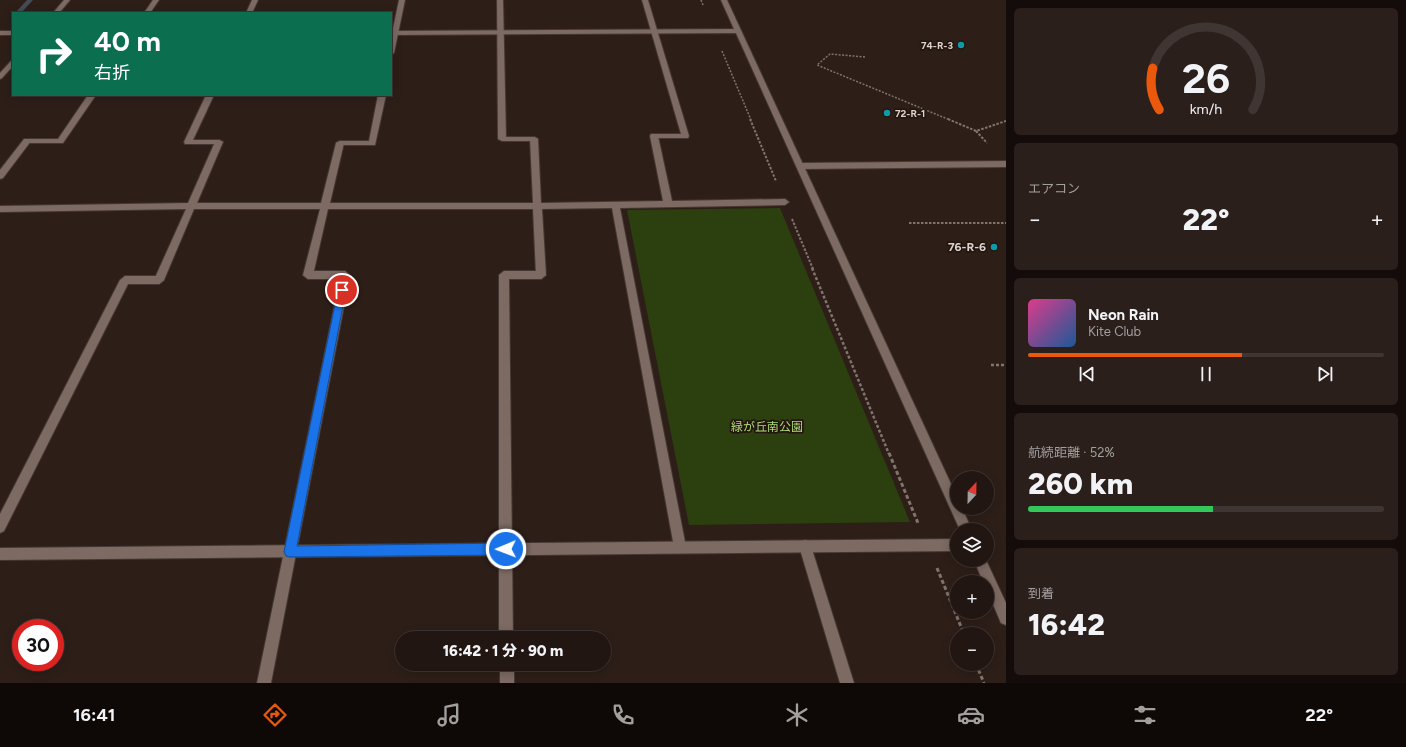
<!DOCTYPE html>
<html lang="ja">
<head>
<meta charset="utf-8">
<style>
  body { margin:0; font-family:Figtree,"Noto Sans JP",sans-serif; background:#2a1f1b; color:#f1f3f6; height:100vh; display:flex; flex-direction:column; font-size:15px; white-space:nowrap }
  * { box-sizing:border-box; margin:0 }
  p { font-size:13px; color:#a29f9f }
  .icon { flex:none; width:22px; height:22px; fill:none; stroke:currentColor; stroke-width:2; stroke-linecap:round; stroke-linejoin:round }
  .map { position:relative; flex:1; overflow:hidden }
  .drawer { display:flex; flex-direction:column; gap:8px; padding:8px; background:#130c0a; width:400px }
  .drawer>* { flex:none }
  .top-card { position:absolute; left:12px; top:12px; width:380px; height:84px; border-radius:0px; box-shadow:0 2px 10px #0003,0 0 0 1px #3f3532; background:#0b6e4f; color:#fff; overflow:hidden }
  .needle { width:26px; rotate:22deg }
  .controls { position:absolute; left:950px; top:471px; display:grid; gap:8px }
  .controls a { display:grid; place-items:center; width:44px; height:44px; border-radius:50%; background:#221612; box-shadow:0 2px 10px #0003,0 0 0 1px #3f3532; font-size:20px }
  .speed { position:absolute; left:12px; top:619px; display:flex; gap:8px; font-size:20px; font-weight:700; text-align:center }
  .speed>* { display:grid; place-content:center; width:52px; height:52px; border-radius:50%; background:#221612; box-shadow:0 2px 10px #0003,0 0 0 1px #3f3532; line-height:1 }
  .speed .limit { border:6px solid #d22; background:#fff; color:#111 }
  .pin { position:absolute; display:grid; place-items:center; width:34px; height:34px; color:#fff; margin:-17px; border:2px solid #fff; border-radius:50%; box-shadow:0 1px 4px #0007 }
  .me { position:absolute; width:44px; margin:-22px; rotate:269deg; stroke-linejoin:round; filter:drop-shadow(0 0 3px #0008) }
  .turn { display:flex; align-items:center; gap:14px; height:84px; padding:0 16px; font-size:18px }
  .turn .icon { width:52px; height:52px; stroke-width:2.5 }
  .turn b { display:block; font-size:28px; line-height:34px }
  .big { font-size:30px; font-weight:800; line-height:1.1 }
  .drawer .card { flex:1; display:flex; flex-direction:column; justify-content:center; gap:6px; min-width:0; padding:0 14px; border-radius:6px; background:#2a1f1b }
  .drawer .dial { align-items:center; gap:0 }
  .dial svg { height:104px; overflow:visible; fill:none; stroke:#3f3532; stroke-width:7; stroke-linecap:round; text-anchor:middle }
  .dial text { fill:#f1f3f6; stroke:none }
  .song { display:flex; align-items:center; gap:12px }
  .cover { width:48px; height:48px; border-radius:6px; background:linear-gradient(135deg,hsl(330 70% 55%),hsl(210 70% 35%)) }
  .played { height:4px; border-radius:2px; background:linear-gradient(90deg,#ea580c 60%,#3f3532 60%) }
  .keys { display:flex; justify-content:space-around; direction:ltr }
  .heat { display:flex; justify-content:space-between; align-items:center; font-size:22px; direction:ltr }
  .charge { height:6px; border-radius:3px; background:linear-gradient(90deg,#34c759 52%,#3f3532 0) }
  .trip { position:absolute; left:395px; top:631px; width:216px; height:40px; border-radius:20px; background:#221612; box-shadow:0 2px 10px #0003,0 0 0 1px #3f3532; font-weight:800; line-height:40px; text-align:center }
  .tabs { display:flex; height:64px; justify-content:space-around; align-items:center; background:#0e0907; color:#a29f9f }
  .tabs .icon { width:28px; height:28px }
  .tabs .current { color:#ea580c }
  .tabs b { font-size:18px; color:#f1f3f6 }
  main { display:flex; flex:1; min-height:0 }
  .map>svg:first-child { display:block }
  .green { fill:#2b3f0f }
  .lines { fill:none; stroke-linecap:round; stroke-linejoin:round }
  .stream { fill:#424c55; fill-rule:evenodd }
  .service-casing { stroke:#453834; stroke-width:2 }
  .pedestrian-casing { stroke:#453834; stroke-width:2 }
  .minor-casing { stroke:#453834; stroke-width:2 }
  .path-far3 { stroke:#80746f; stroke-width:1.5; stroke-dasharray:2 1.5; stroke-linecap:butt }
  .path-far2 { stroke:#80746f; stroke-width:2; stroke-dasharray:2.5 1.5; stroke-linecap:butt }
  .path-far1 { stroke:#80746f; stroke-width:2.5; stroke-dasharray:3 2; stroke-linecap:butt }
  .path { stroke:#80746f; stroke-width:3; stroke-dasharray:4 2.5; stroke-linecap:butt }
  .service { fill:#7c6a63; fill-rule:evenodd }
  .pedestrian { fill:#7c6a63; fill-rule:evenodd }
  .minor { fill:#7c6a63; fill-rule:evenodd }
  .route { fill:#1a73e8; stroke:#114b97 }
  .culture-dot { fill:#0f9aa8; stroke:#23150f; stroke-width:1.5 }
  .labels { text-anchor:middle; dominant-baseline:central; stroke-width:3.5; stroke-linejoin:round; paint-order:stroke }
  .far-poi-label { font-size:10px; font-weight:bold; fill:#dcd2ce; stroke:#23150f; text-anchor:end }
  .poi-label { font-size:12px; font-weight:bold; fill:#dcd2ce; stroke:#23150f; text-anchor:end }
  .park-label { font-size:12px; fill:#addb78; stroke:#23150f }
</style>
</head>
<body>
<main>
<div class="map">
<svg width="1006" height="683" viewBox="0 0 1006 683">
  <rect width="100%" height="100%" fill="#2d1e18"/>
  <path class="green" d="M 780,208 L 910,522 L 689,525 L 627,210 Z"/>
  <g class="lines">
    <path class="stream" d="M 27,0 L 33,0 L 21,13 L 15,13 Z"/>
    <defs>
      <path id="service" d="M 153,0 L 159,0 L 150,13 L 144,13 Z
        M 252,0 L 258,0 L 252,13 L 246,13 Z
        M 399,0 L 405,0 L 394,53 L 391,55 L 391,38 Z
        M 497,0 L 503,0 L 506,137 L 534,137 L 538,139 L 537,141 L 502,141 L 498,139 Z
        M 642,0 L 648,0 L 689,136 L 688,138 L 654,138 L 650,136 L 654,134 L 681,134 Z
        M 88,95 L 96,95 L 63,143 L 24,143 L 24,139 L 58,139 Z
        M 206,95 L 214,95 L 193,140 L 219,140 L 223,142 L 219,144 L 185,144 L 184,142 Z
        M 378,95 L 386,95 L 375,145 L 337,145 L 336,143 L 340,141 L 369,141 Z
        M 308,271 L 345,271 L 350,275 L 271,683 L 257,683 L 340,279 L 308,279 L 303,275 Z
        M 504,271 L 541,271 L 546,275 L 541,279 L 509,279 L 513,638 L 499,638 L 499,275 Z
        M 125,276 L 159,276 L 164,280 L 159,284 L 128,284 L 4,531 L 0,533 L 0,514 L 120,280 Z
        M 805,540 L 809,542 L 811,546 L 854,683 L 840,683 L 799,546 L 801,542 Z
        M 500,664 L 514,664 L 514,683 L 500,683 Z"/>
      <path id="pedestrian" d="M 651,134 L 657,134 L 658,136 L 672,201 L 785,199 L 789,202 L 785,205 L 620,208 L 686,547 L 684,551 L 680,553 L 676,551 L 674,547 L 612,208 L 542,209 L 546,275 L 541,279 L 536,275 L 533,209 L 328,209 L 313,275 L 308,279 L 303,275 L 320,209 L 194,209 L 164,280 L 159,284 L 154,280 L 186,209 L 0,212 L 0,206 L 188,203 L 215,142 L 219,140 L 223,142 L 197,203 L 321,203 L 336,143 L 340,141 L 344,143 L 330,203 L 533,203 L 530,139 L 534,137 L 538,139 L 541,203 L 663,201 L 650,136 Z
        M 24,139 L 30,139 L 31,141 L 3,178 L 0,179 L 0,170 Z
        M 1006,161 L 1006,167 L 800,169 L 796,166 L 800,163 Z"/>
      <path id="minor" d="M 64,0 L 70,0 L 59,13 L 53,13 Z
        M 721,0 L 727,0 L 957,497 L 957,508 L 962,508 L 972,530 L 960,530 L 736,33 L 391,35 L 391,31 L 734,29 Z
        M 0,31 L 13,31 L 13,35 L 0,35 Z
        M 13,60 L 13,66 L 2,78 L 0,79 L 0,73 L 11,61 Z
        M 957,539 L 957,551 L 0,560 L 0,548 Z
        M 974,560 L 986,560 L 1006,603 L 1006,625 L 1001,623 L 987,590 L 987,582 L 983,582 Z"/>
    </defs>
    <use href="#service" class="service-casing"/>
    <use href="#pedestrian" class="pedestrian-casing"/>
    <use href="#minor" class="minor-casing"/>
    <path class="path-far3" d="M 701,0 L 703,5
      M 722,51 L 751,120
      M 865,57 L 830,54 L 817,65 L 950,120"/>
    <path class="path-far2" d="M 750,119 L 776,181
      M 948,119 L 976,131 L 1006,121
      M 976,131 L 987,143
      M 792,219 L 813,269
      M 909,223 L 1006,223"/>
    <path class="path-far1" d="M 812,268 L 889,454
      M 991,365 L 1006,365"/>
    <path class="path" d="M 889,453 L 918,523
      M 937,568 L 964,634
      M 976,664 L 984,683"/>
    <use href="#service" class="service"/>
    <use href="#pedestrian" class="pedestrian"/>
    <use href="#minor" class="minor"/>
  </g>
  <path class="route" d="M 342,287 L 346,290 L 297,546 L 506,543 L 510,545 L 512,549 L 510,553 L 506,555 L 290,557 L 286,556 L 284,552 L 338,290 Z"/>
  <g class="culture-dot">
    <circle cx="961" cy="45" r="4"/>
    <circle cx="887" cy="113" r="4"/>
    <circle cx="994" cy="247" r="4"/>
  </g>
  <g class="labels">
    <g class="far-poi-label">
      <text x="953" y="45">74-R-3</text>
      <text x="895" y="113" text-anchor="start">72-R-1</text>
    </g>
    <g class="poi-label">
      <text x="986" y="247">76-R-6</text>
    </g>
    <g class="park-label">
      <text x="767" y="427">緑が丘南公園</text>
    </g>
  </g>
</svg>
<div class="controls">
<a><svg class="needle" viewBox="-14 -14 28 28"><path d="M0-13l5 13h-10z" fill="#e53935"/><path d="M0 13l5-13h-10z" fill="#a29f9f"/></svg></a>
<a><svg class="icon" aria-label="layers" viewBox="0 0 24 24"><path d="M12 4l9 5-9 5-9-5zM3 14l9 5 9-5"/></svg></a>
<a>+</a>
<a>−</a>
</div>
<div class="speed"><div class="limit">30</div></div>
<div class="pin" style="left:342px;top:290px;background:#d93025"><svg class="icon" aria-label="arrive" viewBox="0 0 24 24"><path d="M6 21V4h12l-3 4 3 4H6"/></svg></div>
<svg class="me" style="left:506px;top:549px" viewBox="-20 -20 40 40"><circle r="17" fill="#1a73e8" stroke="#fff" stroke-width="3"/><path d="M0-11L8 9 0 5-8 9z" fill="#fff"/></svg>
<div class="trip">16:42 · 1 分 · 90 m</div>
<div class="top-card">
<div class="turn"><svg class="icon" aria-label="right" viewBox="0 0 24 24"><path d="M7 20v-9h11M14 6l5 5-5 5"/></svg><div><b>40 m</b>右折</div></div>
</div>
</div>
<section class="drawer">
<div class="card dial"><svg viewBox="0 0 100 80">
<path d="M14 69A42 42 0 1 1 86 69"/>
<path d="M14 69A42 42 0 0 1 9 37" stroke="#ea580c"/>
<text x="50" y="56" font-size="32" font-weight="700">26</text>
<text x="50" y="72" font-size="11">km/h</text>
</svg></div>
<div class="card"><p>エアコン</p>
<div class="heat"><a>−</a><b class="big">22°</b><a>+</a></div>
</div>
<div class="card">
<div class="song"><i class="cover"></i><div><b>Neon Rain</b><p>Kite Club</p></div></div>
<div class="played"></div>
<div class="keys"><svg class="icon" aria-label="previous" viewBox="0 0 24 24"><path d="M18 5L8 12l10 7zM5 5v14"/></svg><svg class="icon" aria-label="pause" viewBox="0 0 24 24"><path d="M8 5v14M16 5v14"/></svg><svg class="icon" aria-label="next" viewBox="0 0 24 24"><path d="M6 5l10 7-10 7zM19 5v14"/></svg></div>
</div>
<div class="card"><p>航続距離 · 52%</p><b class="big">260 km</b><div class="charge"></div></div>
<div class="card"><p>到着</p><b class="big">16:42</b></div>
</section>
</main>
<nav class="tabs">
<b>16:41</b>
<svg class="icon current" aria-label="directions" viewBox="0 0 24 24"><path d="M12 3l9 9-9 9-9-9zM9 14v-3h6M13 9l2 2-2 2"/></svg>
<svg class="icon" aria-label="music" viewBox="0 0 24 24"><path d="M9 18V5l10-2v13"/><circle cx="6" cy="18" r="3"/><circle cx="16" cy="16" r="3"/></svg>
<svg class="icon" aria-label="phone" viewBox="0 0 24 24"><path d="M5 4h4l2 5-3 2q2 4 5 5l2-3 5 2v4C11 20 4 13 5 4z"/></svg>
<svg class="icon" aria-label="climate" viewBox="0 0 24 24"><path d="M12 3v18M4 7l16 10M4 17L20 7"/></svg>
<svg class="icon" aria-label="car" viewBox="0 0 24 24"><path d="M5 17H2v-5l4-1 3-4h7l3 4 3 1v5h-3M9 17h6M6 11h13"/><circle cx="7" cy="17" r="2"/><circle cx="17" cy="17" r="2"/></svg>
<svg class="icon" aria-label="filters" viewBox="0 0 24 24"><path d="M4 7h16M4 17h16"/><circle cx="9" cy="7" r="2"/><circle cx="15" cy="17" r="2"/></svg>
<b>22°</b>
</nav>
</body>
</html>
